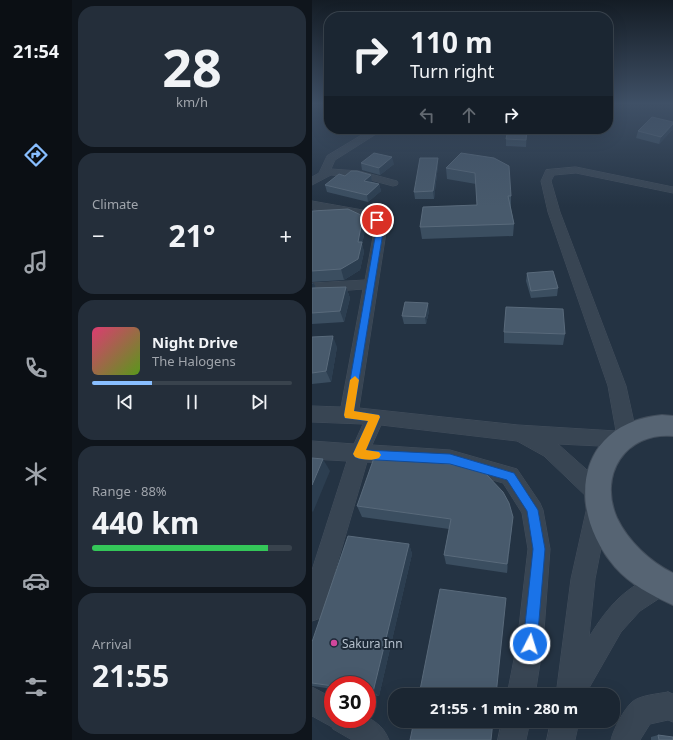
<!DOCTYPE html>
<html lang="en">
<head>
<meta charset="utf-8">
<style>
  body { margin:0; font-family:"Noto Sans",sans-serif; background:#242e3a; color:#f1f3f6; height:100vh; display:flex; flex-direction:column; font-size:15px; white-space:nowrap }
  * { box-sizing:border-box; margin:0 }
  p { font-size:13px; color:#a0a5ac }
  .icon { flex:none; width:22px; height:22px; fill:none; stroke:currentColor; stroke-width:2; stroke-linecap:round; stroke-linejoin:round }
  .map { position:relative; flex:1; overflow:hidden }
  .drawer { display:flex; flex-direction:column; gap:6px; padding:6px; background:#0f151c; width:240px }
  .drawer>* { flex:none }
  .top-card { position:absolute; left:12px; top:12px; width:289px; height:122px; border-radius:16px; box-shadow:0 4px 16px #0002,0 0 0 1px #39434d; background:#1b2632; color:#f1f3f6; overflow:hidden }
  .speed { position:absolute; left:12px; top:676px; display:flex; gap:8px; font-size:20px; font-weight:700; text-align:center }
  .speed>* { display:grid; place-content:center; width:52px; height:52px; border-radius:50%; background:#1b2632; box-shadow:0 4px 16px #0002,0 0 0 1px #39434d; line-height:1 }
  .speed .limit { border:6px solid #d22; background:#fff; color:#111 }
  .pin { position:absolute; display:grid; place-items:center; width:34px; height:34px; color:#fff; margin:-17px; border:2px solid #fff; border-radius:50%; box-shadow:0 1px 4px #0007 }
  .me { position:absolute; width:44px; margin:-22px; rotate:5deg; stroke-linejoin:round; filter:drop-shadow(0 0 3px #0008) }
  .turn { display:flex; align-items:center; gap:14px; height:84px; padding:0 20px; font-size:18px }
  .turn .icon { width:52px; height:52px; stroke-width:2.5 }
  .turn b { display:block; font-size:28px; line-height:34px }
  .lanes { display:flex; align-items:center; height:38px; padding:0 20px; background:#0003; justify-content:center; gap:20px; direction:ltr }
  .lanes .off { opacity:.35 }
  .big { font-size:30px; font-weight:700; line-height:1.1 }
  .drawer .tile { flex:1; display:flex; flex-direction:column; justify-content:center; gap:6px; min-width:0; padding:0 14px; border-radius:16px; background:#242e3a }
  .drawer .dial { align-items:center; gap:0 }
  .dial b { font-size:52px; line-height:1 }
  .song { display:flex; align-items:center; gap:12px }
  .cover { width:48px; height:48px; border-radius:6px; background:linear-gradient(135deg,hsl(340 70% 55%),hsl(90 70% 35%)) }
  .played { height:4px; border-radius:2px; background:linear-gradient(90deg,#88beff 30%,#39434d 30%) }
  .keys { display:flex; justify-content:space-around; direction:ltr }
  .heat { display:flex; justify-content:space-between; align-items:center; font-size:22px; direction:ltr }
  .charge { height:6px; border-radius:3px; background:linear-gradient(90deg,#34c759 88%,#39434d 0) }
  .trip { position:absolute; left:76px; top:688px; width:232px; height:40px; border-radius:16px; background:#1b2632; box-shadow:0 4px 16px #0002,0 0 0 1px #39434d; font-weight:700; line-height:40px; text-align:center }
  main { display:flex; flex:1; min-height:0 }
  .menu { display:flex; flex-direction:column; width:72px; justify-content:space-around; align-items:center; background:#0b0f14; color:#a0a5ac }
  .menu .icon { width:28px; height:28px }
  .menu .on { color:#88beff }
  .menu b { font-size:18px; color:#f1f3f6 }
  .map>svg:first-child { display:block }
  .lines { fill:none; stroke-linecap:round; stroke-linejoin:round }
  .street-casing { stroke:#424e5c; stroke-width:1 }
  .primary-casing { stroke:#424e5c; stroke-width:2 }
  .street { fill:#384553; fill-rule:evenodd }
  .primary { fill:#566473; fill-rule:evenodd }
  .wall { fill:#3b4e60 }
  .shaded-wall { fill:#2c3e50 }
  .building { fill:#485a6c; stroke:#596a7b }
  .route { fill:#1a73e8; stroke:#114b97 }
  .slow { fill:#f59e0b }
  .hotel-dot { fill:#d1479c; stroke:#1d2a38; stroke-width:1.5 }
  .labels { text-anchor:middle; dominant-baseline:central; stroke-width:4; stroke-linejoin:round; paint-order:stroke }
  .near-poi-label { font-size:12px; fill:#b5c0cd; stroke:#1d2a38; text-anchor:start }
</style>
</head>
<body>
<main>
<nav class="menu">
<b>21:54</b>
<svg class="icon on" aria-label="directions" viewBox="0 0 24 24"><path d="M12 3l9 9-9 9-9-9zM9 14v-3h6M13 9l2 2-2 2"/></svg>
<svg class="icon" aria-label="music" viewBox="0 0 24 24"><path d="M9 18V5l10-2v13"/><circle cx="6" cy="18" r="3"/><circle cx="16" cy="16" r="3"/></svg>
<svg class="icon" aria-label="phone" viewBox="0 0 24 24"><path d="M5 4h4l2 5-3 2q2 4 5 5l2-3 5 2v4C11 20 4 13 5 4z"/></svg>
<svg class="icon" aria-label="climate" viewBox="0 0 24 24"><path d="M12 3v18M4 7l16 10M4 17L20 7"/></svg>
<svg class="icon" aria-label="car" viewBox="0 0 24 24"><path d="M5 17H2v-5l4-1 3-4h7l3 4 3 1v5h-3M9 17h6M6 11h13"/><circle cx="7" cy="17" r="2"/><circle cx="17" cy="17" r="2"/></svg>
<svg class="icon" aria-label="filters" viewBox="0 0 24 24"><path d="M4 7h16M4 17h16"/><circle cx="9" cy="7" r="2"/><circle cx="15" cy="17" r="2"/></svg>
</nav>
<section class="drawer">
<div class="tile dial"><b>28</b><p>km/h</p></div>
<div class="tile"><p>Climate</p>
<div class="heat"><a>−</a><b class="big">21°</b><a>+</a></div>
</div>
<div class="tile">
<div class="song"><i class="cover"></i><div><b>Night Drive</b><p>The Halogens</p></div></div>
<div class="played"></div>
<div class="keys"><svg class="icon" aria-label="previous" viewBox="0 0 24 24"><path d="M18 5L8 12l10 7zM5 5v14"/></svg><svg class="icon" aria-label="pause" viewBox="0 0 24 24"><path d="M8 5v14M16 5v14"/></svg><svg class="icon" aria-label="next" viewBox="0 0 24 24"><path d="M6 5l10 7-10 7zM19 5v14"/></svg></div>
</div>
<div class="tile"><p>Range · 88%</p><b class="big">440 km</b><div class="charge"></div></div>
<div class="tile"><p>Arrival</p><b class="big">21:55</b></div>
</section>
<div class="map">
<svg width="361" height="740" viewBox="0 0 361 740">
  <rect width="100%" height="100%" fill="#243343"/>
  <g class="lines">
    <defs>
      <path id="street" d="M 60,129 L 72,129 L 23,160 L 19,169 L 47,171 L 85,181 L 86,183 L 85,185 L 81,186 L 47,177 L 19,175 L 0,185 L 0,177 L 7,173 L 15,156 Z
        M 264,167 L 361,187 L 361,193 L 264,173 L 242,175 L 239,181 L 248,212 L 314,386 L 325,436 L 322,442 L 309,447 L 246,444 L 293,486 L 296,493 L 293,500 L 297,507 L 283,579 L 277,637 C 297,605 313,587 349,572 L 357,576 L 361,584 L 357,592 L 328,611 L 309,632 L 273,695 L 244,695 L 259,579 L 275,507 L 278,500 L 232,456 L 205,441 L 69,425 L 60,445 L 138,450 L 198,467 L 205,469 L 228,503 L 231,510 L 238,549 L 231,644 L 223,695 L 195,695 L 205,644 L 216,549 L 210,513 L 191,483 L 138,468 L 55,462 L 12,609 L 9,618 L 0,621 L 0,570 L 35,461 L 0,459 L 0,441 L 42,444 L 51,424 L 0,422 L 0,406 L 29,407 L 51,289 L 0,293 L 0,283 L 53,280 L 63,226 L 54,218 L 0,209 L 0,201 L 62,212 L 69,217 L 75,226 L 47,408 L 206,425 L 304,431 L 296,386 L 236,212 L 229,181 L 234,170 Z
        M 0,687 L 21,698 L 21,719 L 55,719 L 55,717 C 66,723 72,728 77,740 L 40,740 L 21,729 L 20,727 L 0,716 Z
        M 356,692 L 361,694 L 361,722 L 356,720 L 338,724 L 328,740 L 299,740 C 301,730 312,709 320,702 C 328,695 346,694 356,692 Z
        M 190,721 L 218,721 L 214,740 L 186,740 Z
        M 239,721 L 267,721 L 263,740 L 235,740 Z"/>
      <path id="primary" d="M 350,415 L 361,416 L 361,436 C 313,432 286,475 305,518 C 316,541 338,562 361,573 L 361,605 C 339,595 319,585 303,567 C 253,509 264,423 350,415 Z"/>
    </defs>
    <use href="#street" class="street-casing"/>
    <use href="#primary" class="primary-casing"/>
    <use href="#street" class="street"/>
    <use href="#primary" class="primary"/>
  </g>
  <path class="wall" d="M 361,122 L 361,129 L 347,144 L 324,138 L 326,131 Z
    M 215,129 L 214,147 L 194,146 L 194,139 Z
    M 149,153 L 199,196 L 199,208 L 202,224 L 201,236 L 110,239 L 108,227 L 165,205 L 164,184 L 135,179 L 134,168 Z
    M 126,158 L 126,165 L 122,199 L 103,199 L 102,192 Z
    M 49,163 L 82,164 L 68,175 L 50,170 Z
    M 59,175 L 60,182 L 67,184 L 69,191 L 56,202 L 15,192 L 13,185 L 33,176 Z
    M 0,211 L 54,226 L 50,244 L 52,252 L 48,270 L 32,280 L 0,282 Z
    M 215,273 L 246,288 L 245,296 L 219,298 L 214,281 Z
    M 0,283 L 2,283 L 4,288 L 34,287 L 38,298 L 32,322 L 0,324 Z
    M 117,311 L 114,324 L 92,324 L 90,316 Z
    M 192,332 L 253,334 L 251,345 L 192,343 Z
    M 0,337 L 25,347 L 19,382 L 0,384 Z
    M 45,506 L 200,527 L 195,573 L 134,564 L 132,555 L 137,529 L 50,517 Z
    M 97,544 L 100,554 L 67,696 L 55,694 L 55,685 L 21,685 L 21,689 L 0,686 L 0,642 Z
    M 346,735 L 361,740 L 339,740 L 339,737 Z"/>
  <path class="shaded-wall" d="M 361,124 L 361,129 L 347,144 L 349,137 Z
    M 80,157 L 82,164 L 68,175 L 67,168 Z
    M 126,158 L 126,165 L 122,199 L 121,191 Z
    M 59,175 L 60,182 L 53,188 L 52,181 Z
    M 67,184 L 69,191 L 56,202 L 55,195 Z
    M 51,216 L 54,226 L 50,244 L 52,252 L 48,270 L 32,280 L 29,269 L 46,242 Z
    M 2,283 L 6,294 L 0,298 L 0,284 Z
    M 34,287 L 38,298 L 32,322 L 28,311 Z
    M 116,303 L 117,311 L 114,324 L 113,317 Z
    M 21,336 L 25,347 L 19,382 L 14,371 Z
    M 11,459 L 18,471 L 1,512 L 0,511 L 0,485 Z
    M 201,517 L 200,527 L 195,573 L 195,564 Z
    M 97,544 L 100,554 L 67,696 L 61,692 Z"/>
  <path class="building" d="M 340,117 L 361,122 L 361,124 L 349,137 L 326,131 Z
    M 196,129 L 215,129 L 214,140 L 194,139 Z
    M 62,153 L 80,157 L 67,168 L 49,163 Z
    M 149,153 L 182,158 L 197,166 L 199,196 L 196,196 L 202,224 L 108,227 L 111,207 L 165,205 L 163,173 L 134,168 Z
    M 108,158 L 126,158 L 121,191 L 102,192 Z
    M 39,171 L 45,171 L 59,175 L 52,181 L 67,184 L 55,195 L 13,185 L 27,174 L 33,176 Z
    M 36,209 L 51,216 L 46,242 L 50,242 L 46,259 L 29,269 L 0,271 L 0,211 Z
    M 241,271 L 246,288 L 219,291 L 215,273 Z
    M 34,287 L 28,311 L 0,313 L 0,288 Z
    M 93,302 L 116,303 L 113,317 L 90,316 Z
    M 194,307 L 251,309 L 253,334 L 192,332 Z
    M 21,336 L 14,371 L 0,373 L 0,337 Z
    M 63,455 L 150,466 L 174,474 L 191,492 L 197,503 L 201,517 L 195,564 L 132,555 L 139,519 L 45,506 Z
    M 0,458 L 11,459 L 0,485 Z
    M 36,536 L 97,544 L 61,692 L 55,691 L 55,685 L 21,685 L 21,686 L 0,683 L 0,642 Z
    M 128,589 L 194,598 L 184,695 L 107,695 Z
    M 102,721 L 181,721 L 179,740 L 98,740 Z
    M 346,735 L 361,737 L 361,740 L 347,740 Z"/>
  <linearGradient id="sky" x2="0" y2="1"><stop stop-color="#141c25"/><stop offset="0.5" stop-color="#3f5066"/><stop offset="1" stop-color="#3f5066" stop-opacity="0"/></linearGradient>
  <rect width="361" height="207" fill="url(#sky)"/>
  <path class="route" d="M 65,218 L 67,219 L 72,226 L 42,411 L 67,415 L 68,417 L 54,450 L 138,454 L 202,473 L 226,510 L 233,549 L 225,644 L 223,649 L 218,651 L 214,649 L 211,644 L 221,549 L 215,511 L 195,480 L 138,464 L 47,459 L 43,457 L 41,454 L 56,421 L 33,418 L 32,415 L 65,226 L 62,220 Z"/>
  <path class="slow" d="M 43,376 L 47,380 L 42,411 L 67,415 L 68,417 L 54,450 L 67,452 L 69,455 L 67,458 C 60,461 50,460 43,457 L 41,454 L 56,421 L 33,418 L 32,415 L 38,380 Z"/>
  <circle class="hotel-dot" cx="22" cy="643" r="4"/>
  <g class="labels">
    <g class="near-poi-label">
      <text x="30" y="643">Sakura Inn</text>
    </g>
  </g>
</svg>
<div class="speed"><div class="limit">30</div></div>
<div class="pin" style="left:65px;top:220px;background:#d93025"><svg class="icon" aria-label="arrive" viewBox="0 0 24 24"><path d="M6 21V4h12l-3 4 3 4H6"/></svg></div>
<svg class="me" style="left:218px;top:644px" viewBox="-20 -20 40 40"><circle r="17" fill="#1a73e8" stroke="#fff" stroke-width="3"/><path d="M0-11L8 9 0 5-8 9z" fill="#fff"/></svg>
<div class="trip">21:55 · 1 min · 280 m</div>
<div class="top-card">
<div class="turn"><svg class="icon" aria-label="right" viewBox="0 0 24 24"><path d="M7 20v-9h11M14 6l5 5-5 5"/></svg><div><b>110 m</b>Turn right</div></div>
<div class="lanes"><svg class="icon off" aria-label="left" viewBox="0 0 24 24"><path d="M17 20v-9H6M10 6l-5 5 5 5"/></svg><svg class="icon off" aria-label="ahead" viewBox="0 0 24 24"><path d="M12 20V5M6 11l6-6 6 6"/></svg><svg class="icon" aria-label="right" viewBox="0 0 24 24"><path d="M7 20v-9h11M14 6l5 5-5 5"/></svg></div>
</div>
</div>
</main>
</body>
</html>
